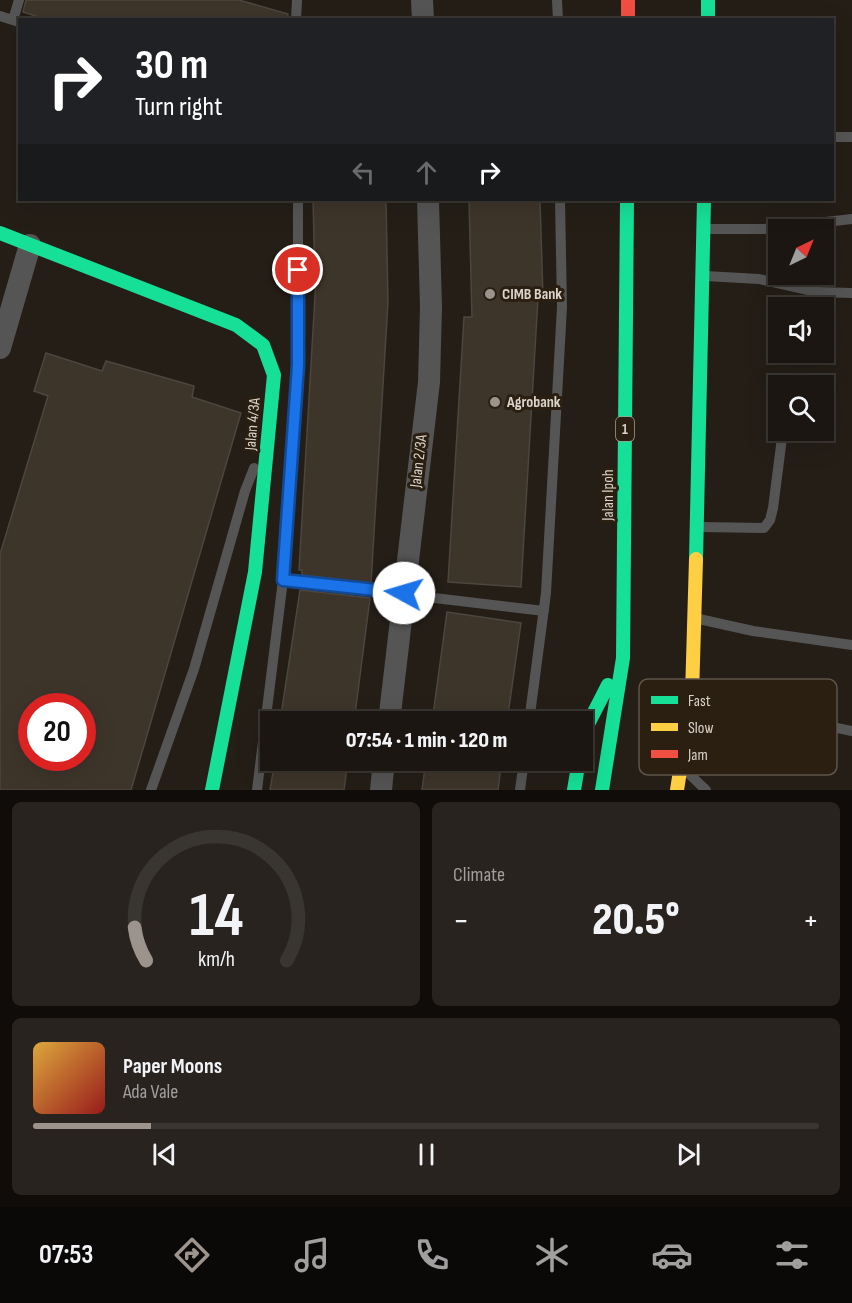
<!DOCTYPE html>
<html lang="en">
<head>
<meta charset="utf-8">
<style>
  body { margin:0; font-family:"Sofia Sans Condensed",sans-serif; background:#28231f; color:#f1f3f6; height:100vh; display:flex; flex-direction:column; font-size:22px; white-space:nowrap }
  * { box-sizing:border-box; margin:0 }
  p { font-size:20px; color:#a09f9f }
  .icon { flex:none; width:33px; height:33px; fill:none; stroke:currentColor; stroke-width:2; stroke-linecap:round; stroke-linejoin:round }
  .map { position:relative; height:790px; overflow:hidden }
  .drawer { display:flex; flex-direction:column; gap:12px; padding:12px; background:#0f0c09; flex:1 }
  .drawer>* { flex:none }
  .guide { position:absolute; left:18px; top:18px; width:816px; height:183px; border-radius:0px; box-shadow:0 6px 24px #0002,0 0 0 2px #393531; background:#202124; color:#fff; overflow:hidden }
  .needle { width:39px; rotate:43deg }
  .fabs { position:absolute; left:768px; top:219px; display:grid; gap:12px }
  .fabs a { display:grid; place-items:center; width:66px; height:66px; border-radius:0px; background:#1b1611; box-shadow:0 6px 24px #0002,0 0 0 2px #393531; font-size:30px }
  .speed { position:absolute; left:18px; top:693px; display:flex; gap:12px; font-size:30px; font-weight:700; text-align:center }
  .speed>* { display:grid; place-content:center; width:78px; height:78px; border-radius:50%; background:#1b1611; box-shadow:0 6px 24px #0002,0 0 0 2px #393531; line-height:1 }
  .speed .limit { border:9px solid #d22; background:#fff; color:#111 }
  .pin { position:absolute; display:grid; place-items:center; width:51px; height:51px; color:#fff; margin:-26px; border:3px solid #fff; border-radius:50%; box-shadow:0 2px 6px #0007 }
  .me { position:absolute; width:66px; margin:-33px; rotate:276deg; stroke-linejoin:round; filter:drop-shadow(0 0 4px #0008) }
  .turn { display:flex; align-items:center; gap:21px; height:126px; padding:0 18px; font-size:27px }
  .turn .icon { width:78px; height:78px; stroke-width:2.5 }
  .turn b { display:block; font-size:42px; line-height:51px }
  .lanes { display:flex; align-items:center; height:57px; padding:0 18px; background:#0003; justify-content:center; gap:30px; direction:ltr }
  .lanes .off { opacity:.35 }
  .big { font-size:45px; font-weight:800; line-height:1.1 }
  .drawer .tile { flex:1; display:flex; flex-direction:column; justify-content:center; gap:9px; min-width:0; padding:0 21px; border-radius:9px; background:#28231f }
  .drawer .dial { align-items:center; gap:0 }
  .dial svg { height:156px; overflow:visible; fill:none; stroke:#393531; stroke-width:7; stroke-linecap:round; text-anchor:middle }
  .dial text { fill:#f1f3f6; stroke:none }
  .song { display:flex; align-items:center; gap:18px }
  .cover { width:72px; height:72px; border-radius:9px; background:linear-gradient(135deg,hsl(40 70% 55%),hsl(0 70% 35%)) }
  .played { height:6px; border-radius:3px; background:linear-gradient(90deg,#9c948c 15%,#393531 15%) }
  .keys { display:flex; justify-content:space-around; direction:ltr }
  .heat { display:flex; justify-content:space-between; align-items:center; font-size:33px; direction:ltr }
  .drawer .tiles { flex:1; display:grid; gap:12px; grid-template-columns:1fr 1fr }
  .tile:last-child { grid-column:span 2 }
  .trip { position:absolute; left:260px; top:711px; width:333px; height:60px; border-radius:0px; background:#1b1611; box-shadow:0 6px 24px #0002,0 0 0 2px #393531; font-weight:800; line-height:60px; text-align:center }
  .menu { display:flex; height:96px; justify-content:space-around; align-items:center; background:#0b0907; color:#a09f9f }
  .menu .icon { width:42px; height:42px }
  .menu .selected { color:#9c948c }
  .menu b { font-size:27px; color:#f1f3f6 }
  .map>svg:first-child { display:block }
  .building { fill:#3e352a; stroke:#4b463f; stroke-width:1.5; fill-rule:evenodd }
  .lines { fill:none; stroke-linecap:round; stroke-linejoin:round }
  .lane { stroke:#555556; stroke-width:10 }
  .street { stroke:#555556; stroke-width:22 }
  .fast { stroke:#16e098; stroke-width:14 }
  .slow { stroke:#ffcf43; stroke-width:14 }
  .jam { stroke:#f24e42; stroke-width:14 }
  .route-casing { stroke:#114b97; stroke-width:15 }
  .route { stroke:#1a73e8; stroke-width:10 }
  .poi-dot { fill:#9c948c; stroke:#2a1f11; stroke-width:2 }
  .labels { text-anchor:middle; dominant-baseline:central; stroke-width:6; stroke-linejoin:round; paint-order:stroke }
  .shield { fill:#2a1f11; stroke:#a79e93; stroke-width:1.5 }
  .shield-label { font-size:15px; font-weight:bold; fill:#dcd4cb }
  .poi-label { font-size:16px; font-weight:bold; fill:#dcd4cb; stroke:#2a1f11; text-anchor:start }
  .street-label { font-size:16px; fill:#dcd4cb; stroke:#2a1f11 }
  .key { fill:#2a1f11; stroke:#5f5549; stroke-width:1.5 }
  .key-label { font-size:16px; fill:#dcd4cb }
</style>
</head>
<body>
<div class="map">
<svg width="852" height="790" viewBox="0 0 852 790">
  <rect width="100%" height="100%" fill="#241e17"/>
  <path class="building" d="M 26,0 L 239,0 L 288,14 L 287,20 L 48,20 L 23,12 Z
    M 313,200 L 386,200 L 388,302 L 371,583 L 302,575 L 302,570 L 299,570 L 316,279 L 315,279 Z
    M 469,200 L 540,200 L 543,298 L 538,298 L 521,587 L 448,582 L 464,317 L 472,317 Z
    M 46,353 L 102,371 L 106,361 L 194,386 L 192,397 L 241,413 L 131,790 L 0,790 L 0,554 L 48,396 L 34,391 ZM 32,706 L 82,706 L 82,758 L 32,758 Z
    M 300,590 L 370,598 L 354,722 L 280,722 Z
    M 447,612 L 521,623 L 507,722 L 432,722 Z
    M 275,760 L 348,760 L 344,790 L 270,790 Z
    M 426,760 L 502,760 L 498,790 L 422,790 Z"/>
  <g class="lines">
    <path class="lane" d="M 557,0 L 558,20
      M 0,16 L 19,22
      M 13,20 L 19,0
      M 296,20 L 297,0
      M 832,137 L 852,137
      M 707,229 L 764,229 L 852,219
      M 705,276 L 759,279 L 816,292 L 852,293
      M 701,527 L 764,528 L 770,520 L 773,508 L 783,430
      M 283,580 L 544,611
      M 699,619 L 753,631 L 852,645
      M 696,695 L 747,709 L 852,731
      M 529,722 L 546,593 L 562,307 L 560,200
      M 685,770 L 706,790
      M 151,790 L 194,669 L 245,491 L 254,468
      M 257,790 L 283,580 L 298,365 L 298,200
      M 520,790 L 524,760"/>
    <path class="street" d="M 422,0 L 423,20
      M 0,348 L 30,245
      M 389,722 L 429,382 L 431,307 L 428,200
      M 381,790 L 384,760"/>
    <path class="fast" d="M 708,0 L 708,20
      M 0,233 L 236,325 L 263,345 L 274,375 L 255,572 L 212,790
      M 696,559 L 704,200
      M 582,747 L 585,730 L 608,685
      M 574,790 L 579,760
      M 602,790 L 623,658 L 627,200"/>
    <path class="slow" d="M 677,790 L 692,695 L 696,559"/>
    <path class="jam" d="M 628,0 L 628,20"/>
  </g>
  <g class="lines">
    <defs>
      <path id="route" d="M 298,270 L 298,365 L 283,580 L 404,593"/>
    </defs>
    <use href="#route" class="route-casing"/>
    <use href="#route" class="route"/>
  </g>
  <g class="poi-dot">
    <circle cx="490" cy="294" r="6"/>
    <circle cx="495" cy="402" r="6"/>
  </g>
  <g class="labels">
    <rect class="shield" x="616" y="417" width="18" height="24" rx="4.5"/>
    <g class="shield-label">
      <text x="625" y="429">1</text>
    </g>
    <g class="poi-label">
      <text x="502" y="294">CIMB Bank</text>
      <text x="507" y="402">Agrobank</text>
    </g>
    <g class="street-label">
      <text transform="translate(253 424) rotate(-85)">Jalan 4/3A</text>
      <text transform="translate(419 461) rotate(-83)">Jalan 2/3A</text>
      <text transform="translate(608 495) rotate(-90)">Jalan Ipoh</text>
    </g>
  </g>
  <rect x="639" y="679" width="198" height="96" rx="9" class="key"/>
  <rect x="651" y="696" width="27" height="8" fill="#16e098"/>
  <rect x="651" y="723" width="27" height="8" fill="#ffcf43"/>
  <rect x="651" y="750" width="27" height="8" fill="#f24e42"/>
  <g class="key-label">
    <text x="688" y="706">Fast</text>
    <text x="688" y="733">Slow</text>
    <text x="688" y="760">Jam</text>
  </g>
</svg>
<div class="fabs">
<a><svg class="needle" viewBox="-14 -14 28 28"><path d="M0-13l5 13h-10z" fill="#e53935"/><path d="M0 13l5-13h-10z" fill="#a09f9f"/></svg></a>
<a><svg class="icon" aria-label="sound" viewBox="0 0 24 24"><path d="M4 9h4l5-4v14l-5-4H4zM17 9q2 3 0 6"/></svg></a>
<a><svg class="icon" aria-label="search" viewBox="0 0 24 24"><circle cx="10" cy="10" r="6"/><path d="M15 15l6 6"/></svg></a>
</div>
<div class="speed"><div class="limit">20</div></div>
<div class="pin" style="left:298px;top:270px;background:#d93025"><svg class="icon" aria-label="arrive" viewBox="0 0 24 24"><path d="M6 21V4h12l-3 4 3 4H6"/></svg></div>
<svg class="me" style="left:404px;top:593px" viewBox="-20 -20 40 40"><circle r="19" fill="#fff"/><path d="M0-13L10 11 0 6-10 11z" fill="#1a73e8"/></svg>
<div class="trip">07:54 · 1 min · 120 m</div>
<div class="guide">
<div class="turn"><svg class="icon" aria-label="right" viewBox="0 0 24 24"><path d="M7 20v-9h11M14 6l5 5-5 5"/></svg><div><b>30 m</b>Turn right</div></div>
<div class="lanes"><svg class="icon off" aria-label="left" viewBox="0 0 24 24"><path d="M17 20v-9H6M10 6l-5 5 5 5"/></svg><svg class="icon off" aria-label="ahead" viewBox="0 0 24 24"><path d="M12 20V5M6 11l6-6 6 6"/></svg><svg class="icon" aria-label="right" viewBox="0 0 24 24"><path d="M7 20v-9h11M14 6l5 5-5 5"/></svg></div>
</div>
</div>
<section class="drawer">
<div class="tiles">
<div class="tile dial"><svg viewBox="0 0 100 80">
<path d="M14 69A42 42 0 1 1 86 69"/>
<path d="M14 69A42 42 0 0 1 8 52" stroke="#9c948c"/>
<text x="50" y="56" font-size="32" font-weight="700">14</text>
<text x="50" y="72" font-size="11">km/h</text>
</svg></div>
<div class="tile"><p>Climate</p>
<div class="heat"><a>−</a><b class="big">20.5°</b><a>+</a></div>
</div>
<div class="tile">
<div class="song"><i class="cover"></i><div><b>Paper Moons</b><p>Ada Vale</p></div></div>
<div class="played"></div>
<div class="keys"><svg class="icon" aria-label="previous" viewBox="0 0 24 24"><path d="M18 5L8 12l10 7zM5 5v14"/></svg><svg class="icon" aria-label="pause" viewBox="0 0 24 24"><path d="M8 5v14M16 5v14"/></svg><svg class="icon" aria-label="next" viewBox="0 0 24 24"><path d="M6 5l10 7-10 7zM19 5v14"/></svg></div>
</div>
</div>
</section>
<nav class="menu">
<b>07:53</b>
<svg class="icon selected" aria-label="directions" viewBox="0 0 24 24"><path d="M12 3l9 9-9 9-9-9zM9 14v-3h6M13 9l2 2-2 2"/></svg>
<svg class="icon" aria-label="music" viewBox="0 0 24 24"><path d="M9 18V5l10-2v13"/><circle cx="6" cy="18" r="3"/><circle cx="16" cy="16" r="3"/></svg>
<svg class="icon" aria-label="phone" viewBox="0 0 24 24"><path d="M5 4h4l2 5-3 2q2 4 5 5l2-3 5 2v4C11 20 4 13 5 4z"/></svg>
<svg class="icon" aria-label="climate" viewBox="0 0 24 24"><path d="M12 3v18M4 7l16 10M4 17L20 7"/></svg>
<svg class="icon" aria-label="car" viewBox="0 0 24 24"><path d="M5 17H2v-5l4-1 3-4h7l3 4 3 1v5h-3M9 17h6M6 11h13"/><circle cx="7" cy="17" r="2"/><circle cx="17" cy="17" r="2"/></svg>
<svg class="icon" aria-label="filters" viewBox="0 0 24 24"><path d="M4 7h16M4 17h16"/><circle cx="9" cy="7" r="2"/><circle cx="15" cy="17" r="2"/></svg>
</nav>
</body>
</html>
